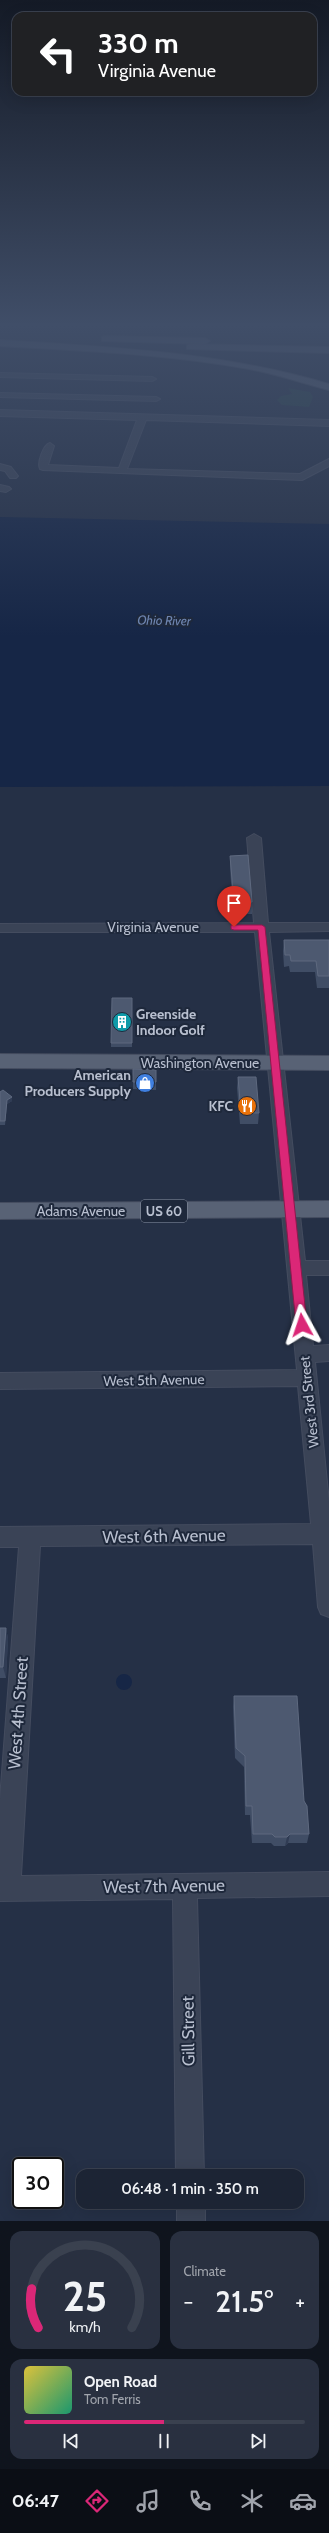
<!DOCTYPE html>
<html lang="en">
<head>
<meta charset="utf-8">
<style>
  body { margin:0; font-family:Cabin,sans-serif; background:#293040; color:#f1f3f6; height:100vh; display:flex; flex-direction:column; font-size:15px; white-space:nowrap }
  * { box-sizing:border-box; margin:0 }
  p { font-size:13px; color:#a0a4ac }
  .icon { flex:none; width:22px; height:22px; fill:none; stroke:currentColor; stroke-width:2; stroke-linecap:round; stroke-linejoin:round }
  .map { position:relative; height:2221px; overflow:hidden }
  .details { display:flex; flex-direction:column; gap:10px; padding:10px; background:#0f141d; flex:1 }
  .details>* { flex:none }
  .banner { position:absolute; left:12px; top:12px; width:305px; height:84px; border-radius:12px; box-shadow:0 4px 16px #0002,0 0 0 1px #3a414f; background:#202124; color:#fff; overflow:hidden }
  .speed { position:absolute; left:12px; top:2157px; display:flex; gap:8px; font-size:20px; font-weight:700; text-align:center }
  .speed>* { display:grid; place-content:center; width:52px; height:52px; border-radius:50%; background:#1c2434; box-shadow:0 4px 16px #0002,0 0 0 1px #3a414f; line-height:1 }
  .speed .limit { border:2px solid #111; border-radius:6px; background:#fff; color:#111 }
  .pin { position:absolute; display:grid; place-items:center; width:34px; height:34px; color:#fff; margin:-41px -17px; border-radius:50% 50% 50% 0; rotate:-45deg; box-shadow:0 0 4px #0007 }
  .pin .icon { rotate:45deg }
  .me { position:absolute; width:44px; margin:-22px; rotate:355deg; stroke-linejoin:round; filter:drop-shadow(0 0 3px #0008) }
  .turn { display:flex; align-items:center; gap:14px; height:84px; padding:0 20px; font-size:18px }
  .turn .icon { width:52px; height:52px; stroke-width:2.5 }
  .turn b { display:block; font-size:28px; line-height:34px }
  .big { font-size:30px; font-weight:600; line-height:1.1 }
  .details .card { flex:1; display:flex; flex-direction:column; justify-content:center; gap:6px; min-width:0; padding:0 14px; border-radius:12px; background:#293040 }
  .details .dial { align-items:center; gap:0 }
  .dial svg { height:104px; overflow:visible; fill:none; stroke:#3a414f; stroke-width:7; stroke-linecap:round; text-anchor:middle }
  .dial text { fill:#f1f3f6; stroke:none }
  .song { display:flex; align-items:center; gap:12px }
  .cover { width:48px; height:48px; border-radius:6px; background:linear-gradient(135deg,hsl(50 70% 55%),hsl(160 70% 35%)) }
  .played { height:4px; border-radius:2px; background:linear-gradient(90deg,#db2777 50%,#3a414f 50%) }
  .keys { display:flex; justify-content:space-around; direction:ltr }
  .heat { display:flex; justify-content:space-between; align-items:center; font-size:22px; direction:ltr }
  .details .tiles { flex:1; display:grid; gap:10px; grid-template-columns:1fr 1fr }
  .card:last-child { grid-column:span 2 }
  .trip { position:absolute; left:76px; top:2169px; width:228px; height:40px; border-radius:12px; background:#1c2434; box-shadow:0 4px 16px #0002,0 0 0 1px #3a414f; font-weight:600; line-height:40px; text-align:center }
  .dock { display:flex; height:64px; justify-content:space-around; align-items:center; background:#0b0e15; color:#a0a4ac }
  .dock .icon { width:28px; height:28px }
  .dock .current { color:#db2777 }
  .dock b { font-size:18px; color:#f1f3f6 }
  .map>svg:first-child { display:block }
  .green { fill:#274147 }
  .water { fill:#162646 }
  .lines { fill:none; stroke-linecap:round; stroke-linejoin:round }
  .minor-casing { stroke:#444c5f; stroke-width:2 }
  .major-casing { stroke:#444c5f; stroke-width:2 }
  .minor { fill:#3a4356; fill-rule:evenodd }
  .major { fill:#586275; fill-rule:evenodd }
  .wall { fill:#404d65 }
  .shaded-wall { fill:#303c54 }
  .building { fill:#4d5970; stroke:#5e697f }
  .route { fill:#db2777; stroke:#8e194d }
  .labels { text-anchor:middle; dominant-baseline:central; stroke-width:4; stroke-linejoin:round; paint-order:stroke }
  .far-water-label { font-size:13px; font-style:italic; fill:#6e85b0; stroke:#1e283b }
  .shield { fill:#1e283b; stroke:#8a92a3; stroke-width:1 }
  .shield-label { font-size:13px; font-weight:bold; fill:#b8bfcf }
  .street-label { font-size:14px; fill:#b8bfcf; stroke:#1e283b }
  .poi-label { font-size:14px; font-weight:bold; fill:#b8bfcf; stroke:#1e283b; text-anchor:end }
  .near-street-label { font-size:17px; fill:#b8bfcf; stroke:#1e283b }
</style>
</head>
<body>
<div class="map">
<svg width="329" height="2221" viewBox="0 0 329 2221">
  <rect width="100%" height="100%" fill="#253046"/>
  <path class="green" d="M 288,388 L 310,392 L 313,397 L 309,407 L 282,405 L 277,400 L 281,396 L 292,394 Z"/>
  <path class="water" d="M 0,517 L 329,524 L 329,786 L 0,787 Z
    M116 1682a8 8 0 1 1 16 0a8 8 0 1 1-16 0Z"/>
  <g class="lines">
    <defs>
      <path id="minor" d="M 0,373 L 152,377 L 156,379 L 152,381 L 0,377 Z
        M 0,393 L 156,397 L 160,399 L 156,401 L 0,397 Z
        M 0,410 L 329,420 L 329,426 L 146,420 L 127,469 L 300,474 L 329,459 L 329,466 L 302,480 L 43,470 L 40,469 C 37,463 43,445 50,443 L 54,446 L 48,465 L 119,468 L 137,420 L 0,416 Z
        M 0,464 L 11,467 L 18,476 L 16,478 L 10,478 L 5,471 L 0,470 Z
        M 0,485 L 9,487 L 11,489 L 6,492 L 0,491 Z
        M 254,834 L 261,838 L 268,923 L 329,923 L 329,931 L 269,932 L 305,1261 L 329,1261 L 329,1275 L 306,1275 L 313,1346 L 329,1345 L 329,1361 L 315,1362 L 329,1502 L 329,1617 L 321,1614 L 318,1607 L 313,1544 L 40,1546 L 21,1876 L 329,1872 L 329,1896 L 197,1898 L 204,2176 L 176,2176 L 173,1899 L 0,1901 L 0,1799 L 19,1547 L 0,1547 L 0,1527 L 311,1524 L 298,1386 L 0,1389 L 0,1373 L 297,1370 L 255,932 L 0,932 L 0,924 L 254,923 L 247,838 Z
        M 177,2202 L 205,2202 L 205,2221 L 177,2221 Z"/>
      <path id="major" d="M 105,336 L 205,338 L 210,341 L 205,344 L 102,341 L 102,337 Z
        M 0,340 C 111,347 222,352 329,384 L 329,390 C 302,383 276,374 249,369 C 167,354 83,351 0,346 Z
        M 190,344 L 329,347 L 329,353 L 187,349 L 187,345 Z
        M 0,1054 L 329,1056 L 329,1070 L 0,1068 Z
        M 329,1201 L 329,1217 L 0,1219 L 0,1203 Z"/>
    </defs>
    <use href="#minor" class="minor-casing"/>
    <use href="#major" class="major-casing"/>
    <use href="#minor" class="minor"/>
    <use href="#major" class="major"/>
  </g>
  <path class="wall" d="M 230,856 L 252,902 L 252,914 L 233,914 L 230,867 Z
    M 284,940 L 329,940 L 329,988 L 317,988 L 315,972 L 290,972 L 289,966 L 284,967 L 283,951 Z
    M 132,998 L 132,1047 L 111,1047 L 111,1043 Z
    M 156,1070 L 156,1090 L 133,1089 L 133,1082 Z
    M 238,1077 L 259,1113 L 258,1124 L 240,1124 L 237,1088 Z
    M 0,1092 L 12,1097 L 12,1101 L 7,1104 L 5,1125 L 0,1125 Z
    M 0,1628 L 6,1628 L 8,1639 L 6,1678 L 0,1678 Z
    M 234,1696 L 304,1801 L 309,1834 L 307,1843 L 288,1843 L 285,1846 L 274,1846 L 271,1843 L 252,1843 L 250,1815 L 245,1815 L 244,1767 L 235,1758 L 233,1707 Z"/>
  <path class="shaded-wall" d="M 12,1097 L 12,1101 L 7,1104 L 5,1125 L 5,1121 L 7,1100 Z
    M 6,1628 L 8,1639 L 6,1678 L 3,1667 Z
    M 290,1834 L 288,1843 L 285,1846 L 287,1837 Z"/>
  <path class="building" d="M 248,855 L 252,902 L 234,902 L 230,856 Z
    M 284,940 L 329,940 L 329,976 L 318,976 L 316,961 L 291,961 L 290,955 L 285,955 Z
    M 112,998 L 132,998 L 132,1043 L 111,1043 Z
    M 133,1069 L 156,1070 L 156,1082 L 133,1082 Z
    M 238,1077 L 256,1077 L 259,1113 L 241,1113 Z
    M 3,1090 L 12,1097 L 7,1100 L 5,1121 L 0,1121 L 0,1092 Z
    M 0,1628 L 6,1628 L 3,1667 L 0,1667 Z
    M 234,1696 L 297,1696 L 304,1801 L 307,1806 L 309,1834 L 290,1834 L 287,1837 L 275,1837 L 272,1834 L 253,1834 L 252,1806 L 246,1806 L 245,1756 L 236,1748 Z"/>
  <linearGradient id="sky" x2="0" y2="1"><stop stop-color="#141a26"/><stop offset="0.51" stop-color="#404e68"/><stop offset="1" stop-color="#404e68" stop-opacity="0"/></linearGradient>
  <rect width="329" height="637" fill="url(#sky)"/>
  <path class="route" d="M 231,925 L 262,925 L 265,927 L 307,1325 L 302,1329 L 296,1325 L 258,930 L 234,930 L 231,929 Z"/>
  <defs>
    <symbol id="building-disc" viewBox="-11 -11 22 22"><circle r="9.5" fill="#0f9aa8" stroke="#1e283b"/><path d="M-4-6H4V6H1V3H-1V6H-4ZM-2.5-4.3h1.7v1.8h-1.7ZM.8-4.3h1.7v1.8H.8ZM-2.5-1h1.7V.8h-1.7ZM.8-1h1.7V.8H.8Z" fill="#fff"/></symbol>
    <symbol id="shop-disc" viewBox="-11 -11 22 22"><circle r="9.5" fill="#3f7fe0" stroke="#1e283b"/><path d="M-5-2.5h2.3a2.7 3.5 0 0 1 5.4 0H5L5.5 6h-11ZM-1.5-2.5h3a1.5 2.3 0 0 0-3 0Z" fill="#fff"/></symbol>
    <symbol id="restaurant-disc" viewBox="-11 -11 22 22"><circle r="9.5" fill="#e8710a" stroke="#1e283b"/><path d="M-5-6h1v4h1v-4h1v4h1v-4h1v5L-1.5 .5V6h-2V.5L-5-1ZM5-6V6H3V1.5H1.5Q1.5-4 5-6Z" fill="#fff"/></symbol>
  </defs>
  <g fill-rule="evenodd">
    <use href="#building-disc" x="111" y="1011" width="22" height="22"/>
    <use href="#shop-disc" x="134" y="1072" width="22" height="22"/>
    <use href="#restaurant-disc" x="236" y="1095" width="22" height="22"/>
  </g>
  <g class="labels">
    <g class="far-water-label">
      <text transform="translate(164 620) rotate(1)">Ohio River</text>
    </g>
    <rect class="shield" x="141" y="1200" width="46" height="22" rx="3"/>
    <g class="shield-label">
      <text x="164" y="1211">US 60</text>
    </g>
    <g class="street-label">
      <text x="153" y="927">Virginia Avenue</text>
      <text x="200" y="1063">Washington Avenue</text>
      <text x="81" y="1211">Adams Avenue</text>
      <text transform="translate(154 1380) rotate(-1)">West 5th Avenue</text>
      <text transform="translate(309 1402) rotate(-96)">West 3rd Street</text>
    </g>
    <g class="poi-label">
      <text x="136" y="1014" text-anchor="start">Greenside<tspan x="136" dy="16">Indoor Golf</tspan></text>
      <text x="131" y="1075">American<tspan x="131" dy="16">Producers Supply</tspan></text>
      <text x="233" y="1106">KFC</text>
    </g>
    <g class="near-street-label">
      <text transform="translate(164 1536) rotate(-1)">West 6th Avenue</text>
      <text transform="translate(18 1713) rotate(-86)">West 4th Street</text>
      <text transform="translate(164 1886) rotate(-1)">West 7th Avenue</text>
      <text transform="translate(188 2031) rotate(-91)">Gill Street</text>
    </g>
  </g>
</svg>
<div class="speed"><div class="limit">30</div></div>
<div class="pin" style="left:234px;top:927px;background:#d93025"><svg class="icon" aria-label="arrive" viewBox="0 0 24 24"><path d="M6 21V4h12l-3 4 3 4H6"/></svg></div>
<svg class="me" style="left:302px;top:1325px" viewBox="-20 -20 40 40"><path d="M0-17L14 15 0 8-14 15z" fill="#db2777" stroke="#fff" stroke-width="4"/></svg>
<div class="trip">06:48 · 1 min · 350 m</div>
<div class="banner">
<div class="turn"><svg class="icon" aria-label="left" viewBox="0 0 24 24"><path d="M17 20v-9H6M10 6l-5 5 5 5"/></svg><div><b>330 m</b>Virginia Avenue</div></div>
</div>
</div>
<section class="details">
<div class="tiles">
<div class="card dial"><svg viewBox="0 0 100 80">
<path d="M14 69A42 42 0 1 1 86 69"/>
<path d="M14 69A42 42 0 0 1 9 39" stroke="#db2777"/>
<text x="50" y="56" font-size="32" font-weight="700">25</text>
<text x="50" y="72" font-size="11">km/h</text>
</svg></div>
<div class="card"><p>Climate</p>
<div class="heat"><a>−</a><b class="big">21.5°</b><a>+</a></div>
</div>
<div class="card">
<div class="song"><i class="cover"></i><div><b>Open Road</b><p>Tom Ferris</p></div></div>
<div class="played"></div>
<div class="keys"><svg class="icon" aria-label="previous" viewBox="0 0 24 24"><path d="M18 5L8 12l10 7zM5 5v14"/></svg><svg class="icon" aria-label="pause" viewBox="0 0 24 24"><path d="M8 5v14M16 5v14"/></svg><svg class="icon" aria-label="next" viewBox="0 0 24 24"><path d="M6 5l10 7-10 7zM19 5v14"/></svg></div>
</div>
</div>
</section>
<nav class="dock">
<b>06:47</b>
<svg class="icon current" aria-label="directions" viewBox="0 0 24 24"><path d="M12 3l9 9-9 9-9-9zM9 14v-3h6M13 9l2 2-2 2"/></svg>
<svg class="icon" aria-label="music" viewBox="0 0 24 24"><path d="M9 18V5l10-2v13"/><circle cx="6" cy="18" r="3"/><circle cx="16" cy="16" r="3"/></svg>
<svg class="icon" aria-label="phone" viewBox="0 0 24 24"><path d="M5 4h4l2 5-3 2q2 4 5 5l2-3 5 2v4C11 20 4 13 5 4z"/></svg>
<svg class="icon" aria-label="climate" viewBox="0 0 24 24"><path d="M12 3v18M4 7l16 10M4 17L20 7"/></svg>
<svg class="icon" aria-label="car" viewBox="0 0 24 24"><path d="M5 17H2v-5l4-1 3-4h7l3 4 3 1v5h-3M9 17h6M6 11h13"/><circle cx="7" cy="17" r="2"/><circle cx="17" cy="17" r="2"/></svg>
</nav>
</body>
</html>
